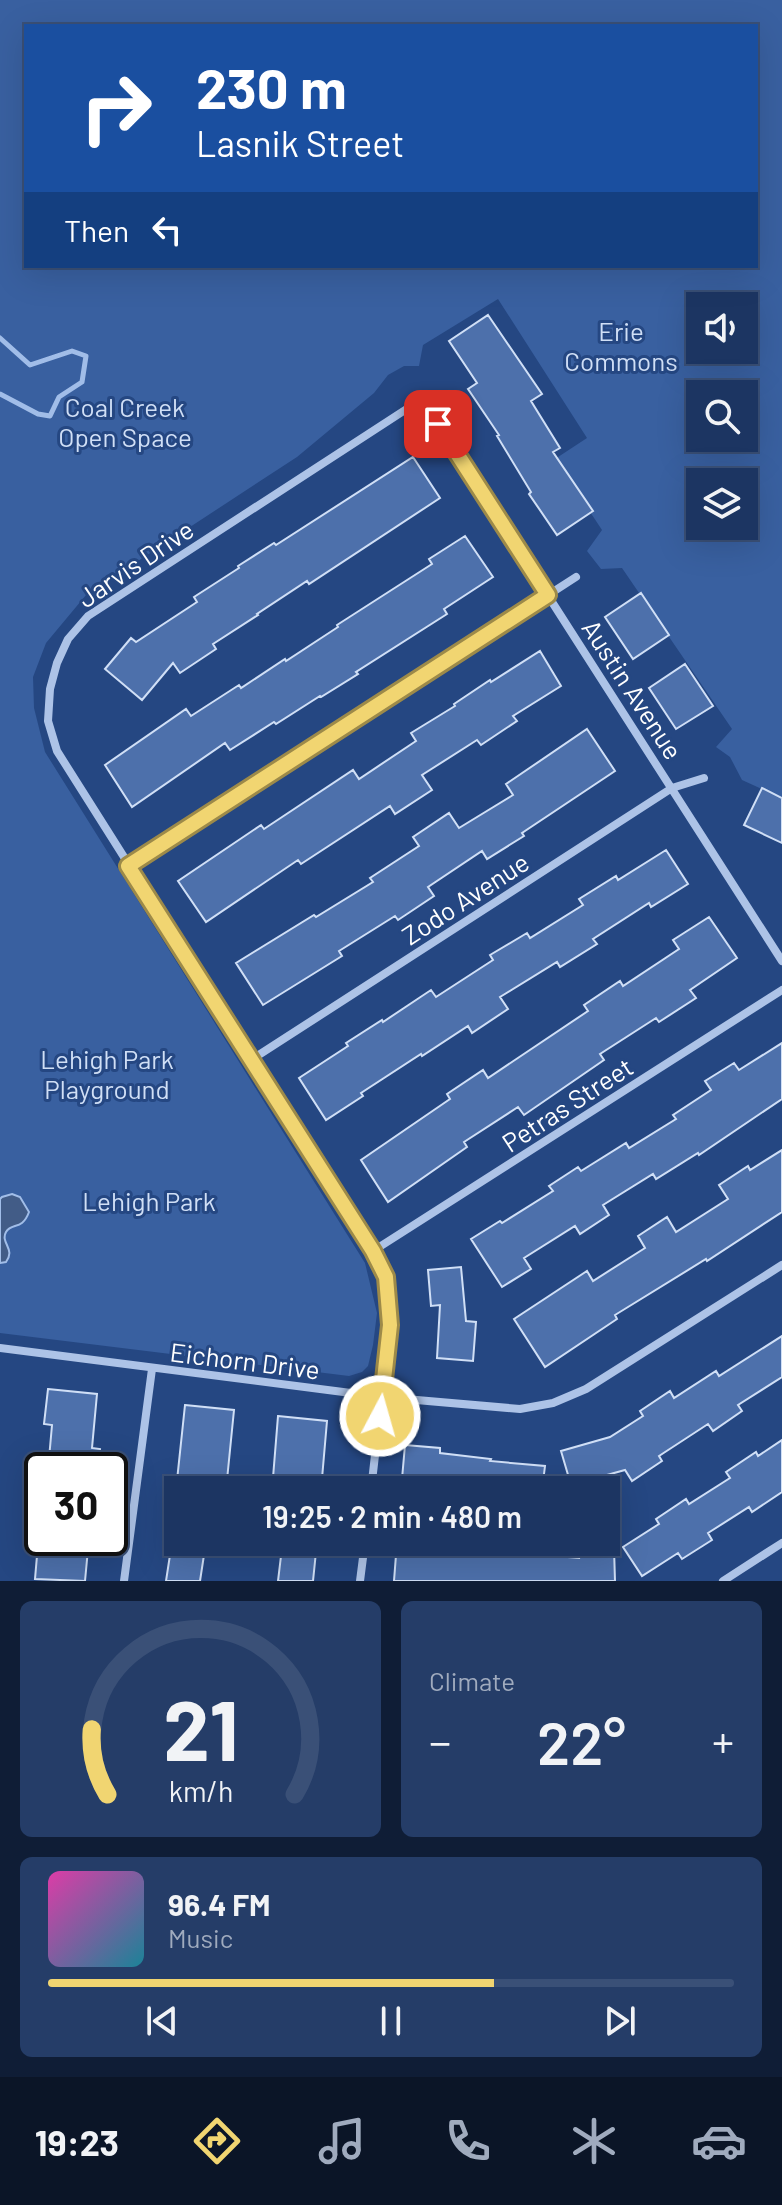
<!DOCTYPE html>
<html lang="en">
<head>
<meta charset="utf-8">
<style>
  body { margin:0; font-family:Barlow,sans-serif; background:#253d68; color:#f1f3f6; height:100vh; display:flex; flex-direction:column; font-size:30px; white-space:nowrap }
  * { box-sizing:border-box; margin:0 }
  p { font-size:26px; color:#a0abbe }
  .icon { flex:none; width:44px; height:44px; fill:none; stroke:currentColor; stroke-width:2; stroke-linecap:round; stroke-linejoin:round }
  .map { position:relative; height:1581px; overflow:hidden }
  .side { display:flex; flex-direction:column; gap:20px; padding:20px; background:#0f1d36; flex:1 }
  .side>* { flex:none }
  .hud { position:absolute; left:24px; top:24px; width:734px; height:244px; border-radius:0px; box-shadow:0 8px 32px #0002,0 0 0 2px #3a5077; background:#1a4fa0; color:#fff; overflow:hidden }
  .tools { position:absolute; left:686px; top:292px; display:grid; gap:16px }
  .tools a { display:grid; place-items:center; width:72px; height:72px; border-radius:0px; background:#1c3562; box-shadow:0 8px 32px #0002,0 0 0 2px #3a5077; font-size:40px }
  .speed { position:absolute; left:24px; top:1452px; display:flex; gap:16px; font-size:40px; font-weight:700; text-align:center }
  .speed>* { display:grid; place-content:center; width:104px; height:104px; border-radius:50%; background:#1c3562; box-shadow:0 8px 32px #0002,0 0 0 2px #3a5077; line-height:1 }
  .speed .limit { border:4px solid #111; border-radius:12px; background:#fff; color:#111 }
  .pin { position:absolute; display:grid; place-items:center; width:68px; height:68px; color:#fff; margin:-34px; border-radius:16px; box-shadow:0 4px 12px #0006 }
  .me { position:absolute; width:88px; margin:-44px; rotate:6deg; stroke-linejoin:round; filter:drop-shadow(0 0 6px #0008) }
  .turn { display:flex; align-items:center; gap:28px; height:168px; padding:0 40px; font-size:36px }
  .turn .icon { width:104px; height:104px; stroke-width:2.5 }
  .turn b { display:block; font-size:56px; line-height:68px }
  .then { display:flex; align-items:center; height:76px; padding:0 40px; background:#0003; gap:16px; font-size:30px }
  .big { font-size:60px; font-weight:600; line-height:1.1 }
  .side .widget { flex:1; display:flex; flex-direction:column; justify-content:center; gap:12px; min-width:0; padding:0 28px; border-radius:12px; background:#253d68 }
  .side .dial { align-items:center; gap:0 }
  .dial svg { height:208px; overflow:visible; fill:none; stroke:#3a5077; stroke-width:7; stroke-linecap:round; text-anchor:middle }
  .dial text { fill:#f1f3f6; stroke:none }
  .song { display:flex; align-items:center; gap:24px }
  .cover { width:96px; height:96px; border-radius:12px; background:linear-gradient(135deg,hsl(320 70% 55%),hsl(190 70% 35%)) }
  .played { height:8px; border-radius:4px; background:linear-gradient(90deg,#f1d571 65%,#3a5077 65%) }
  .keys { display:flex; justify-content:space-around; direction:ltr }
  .heat { display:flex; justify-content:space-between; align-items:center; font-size:44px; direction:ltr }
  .side .tiles { flex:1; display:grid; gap:20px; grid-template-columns:1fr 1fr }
  .widget:last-child { grid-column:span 2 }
  .trip { position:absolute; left:164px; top:1476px; width:456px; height:80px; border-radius:0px; background:#1c3562; box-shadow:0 8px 32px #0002,0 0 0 2px #3a5077; font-weight:600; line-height:80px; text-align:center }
  .dock { display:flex; height:128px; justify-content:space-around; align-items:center; background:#0b1527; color:#a0abbe }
  .dock .icon { width:56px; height:56px }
  .dock .selected { color:#f1d571 }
  .dock b { font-size:36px; color:#f1f3f6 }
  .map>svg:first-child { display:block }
  .green { fill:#3960a0; fill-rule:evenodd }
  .water { fill:#425c87; stroke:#a1bde8; stroke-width:2 }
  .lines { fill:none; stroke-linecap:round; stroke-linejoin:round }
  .stream { stroke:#a1bde8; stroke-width:5 }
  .building { fill:#4d70ab; stroke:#d0dff6; stroke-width:2 }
  .street { stroke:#adc3e7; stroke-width:8 }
  .route-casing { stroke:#9d8a49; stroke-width:20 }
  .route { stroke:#f1d571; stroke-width:14 }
  .labels { text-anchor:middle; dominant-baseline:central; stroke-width:6; stroke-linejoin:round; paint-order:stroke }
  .park-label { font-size:26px; fill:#d0dff6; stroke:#254782 }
  .street-label { font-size:26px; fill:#fff; stroke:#254782 }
</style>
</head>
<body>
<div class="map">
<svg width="782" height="1581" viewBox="0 0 782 1581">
  <rect width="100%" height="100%" fill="#254782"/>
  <path class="green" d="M 0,0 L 782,0 L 782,798 L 742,780 L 730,757 L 716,747 L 732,729 L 622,568 L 601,569 L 587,551 L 602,530 L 555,459 L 587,438 L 498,299 L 423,345 L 419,366 L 404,366 L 388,375 L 374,393 L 297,457 L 86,595 L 46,643 L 33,677 L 34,708 L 45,752 L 365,1263 L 377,1313 L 373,1345 L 368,1366 L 362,1372 L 349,1376 L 0,1333 ZM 26,26 L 756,26 L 756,266 L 26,266 ZM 700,306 L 744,306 L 744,350 L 700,350 ZM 700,394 L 744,394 L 744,438 L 700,438 ZM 700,482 L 744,482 L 744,526 L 700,526 Z"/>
  <path class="water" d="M 12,1194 L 20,1197 L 29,1212 C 22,1231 12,1222 6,1232 C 0,1243 16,1249 6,1262 L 0,1263 L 0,1199 L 2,1197 Z"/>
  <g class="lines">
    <path class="stream" d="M 0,338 L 30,365 L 72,351 L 86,356 L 82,382 L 59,397 L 50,416 L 38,414 L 0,394"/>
  </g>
  <path class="building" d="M 488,315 L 542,394 L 531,401 L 560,448 L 553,452 L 593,511 L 557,535 L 529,494 L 531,492 L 497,436 L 499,435 L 468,389 L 477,383 L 449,341 Z
    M 413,457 L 440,498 L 309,584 L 307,581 L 257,614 L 258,615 L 213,644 L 216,649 L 180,673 L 173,663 L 142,700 L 105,669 L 131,638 L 136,642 L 197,602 L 194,597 L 239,568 L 238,566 L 274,543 L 276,545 Z
    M 465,536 L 493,577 L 444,609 L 447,614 L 356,672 L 358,674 L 321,697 L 320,696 L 276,724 L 274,722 L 230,750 L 225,743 L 132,807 L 105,765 L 186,709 L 191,716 L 239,685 L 241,688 L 285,659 L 286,661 L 338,627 L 337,625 L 432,564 L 429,559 Z
    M 641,593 L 669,635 L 633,659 L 605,617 Z
    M 540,651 L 561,686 L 513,716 L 517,721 L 481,745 L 477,740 L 422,775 L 432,790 L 395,814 L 390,806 L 301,864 L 298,860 L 206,922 L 178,881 L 261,825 L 264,829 L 353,770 L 359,779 L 416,741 L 411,733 L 455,706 L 454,704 L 490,680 L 491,682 Z
    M 685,664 L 713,706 L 676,729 L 649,688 Z
    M 587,729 L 615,771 L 522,833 L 524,836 L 487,859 L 482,851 L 428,887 L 434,896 L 398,920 L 395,916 L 339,951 L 342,956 L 263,1005 L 236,963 L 314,915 L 316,917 L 373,882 L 370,878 L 419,846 L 413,837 L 449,813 L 459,828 L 513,795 L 506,784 Z
    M 762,788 L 782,798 L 782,843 L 744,825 Z
    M 666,850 L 688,884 L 651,907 L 649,903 L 593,939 L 597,944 L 560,967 L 557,962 L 500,997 L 508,1009 L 472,1033 L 468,1026 L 422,1056 L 421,1054 L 361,1093 L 363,1096 L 326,1120 L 299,1078 L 348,1046 L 346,1043 L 382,1020 L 383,1022 L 431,990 L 436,997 L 493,960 L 490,955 L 527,933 L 530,938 L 583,905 L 579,899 L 616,876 L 618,880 Z
    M 709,917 L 737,958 L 690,990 L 696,998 L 659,1022 L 656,1018 L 600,1054 L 604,1060 L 524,1115 L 518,1107 L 464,1142 L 467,1147 L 388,1202 L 361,1160 L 450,1099 L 447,1094 L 483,1070 L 488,1078 L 588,1011 L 584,1005 L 620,981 L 623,986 L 679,949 L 673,940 Z
    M 782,1043 L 782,1099 L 699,1155 L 698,1153 L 656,1179 L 653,1174 L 603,1205 L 609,1215 L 580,1234 L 575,1226 L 524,1258 L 531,1269 L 502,1287 L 471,1239 L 500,1221 L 502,1223 L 553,1191 L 549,1186 L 578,1167 L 581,1171 L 626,1143 L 629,1148 L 676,1119 L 673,1115 L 711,1090 L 705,1081 L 734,1063 L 739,1070 Z
    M 782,1150 L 782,1212 L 707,1261 L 706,1259 L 615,1315 L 617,1319 L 545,1367 L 514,1319 L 587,1271 L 593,1281 L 645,1248 L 638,1236 L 667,1217 L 676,1232 L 728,1199 L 719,1185 L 748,1166 L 750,1170 Z
    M 461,1267 L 466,1321 L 476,1322 L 473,1361 L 437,1358 L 440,1305 L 431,1306 L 428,1270 Z
    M 782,1336 L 782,1377 L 738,1405 L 742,1411 L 713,1431 L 708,1424 L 659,1456 L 662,1461 L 632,1481 L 625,1470 L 571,1485 L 561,1451 L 610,1437 L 643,1416 L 640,1411 L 670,1391 L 674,1398 L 716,1371 L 719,1376 Z
    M 48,1389 L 97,1394 L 92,1448 L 100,1449 L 98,1470 L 48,1470 L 52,1425 L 44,1424 Z
    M 185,1405 L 234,1410 L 226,1490 L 176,1490 Z
    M 278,1416 L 327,1421 L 321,1490 L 272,1490 Z
    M 782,1440 L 782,1492 L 752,1512 L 749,1507 L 708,1533 L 712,1540 L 682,1559 L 678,1553 L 642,1576 L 623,1547 L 659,1524 L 656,1519 L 686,1499 L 689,1504 L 730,1478 L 726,1472 L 756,1452 L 758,1456 Z
    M 405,1445 L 440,1448 L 440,1453 L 491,1459 L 490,1461 L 545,1466 L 542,1490 L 401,1490 Z
    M 172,1542 L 206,1542 L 200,1581 L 166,1581 Z
    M 247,1542 L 317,1542 L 313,1581 L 278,1581 L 281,1556 L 246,1552 Z
    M 397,1542 L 433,1542 L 433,1546 L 579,1558 L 578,1550 L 614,1548 L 615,1581 L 394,1581 Z
    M 38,1544 L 88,1549 L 85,1581 L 35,1579 Z"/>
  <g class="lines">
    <path class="street" d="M 128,866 L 576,577
      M 251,1060 L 672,788 L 704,778
      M 373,1251 L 782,990
      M 0,1348 L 382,1397 L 520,1409 L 553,1403 L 586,1389 L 782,1265
      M 371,1490 L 390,1325 L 386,1277 L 373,1251 L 57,751 L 48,721 L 50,689 L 57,663 L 68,639 L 88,616 L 422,399 L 782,961
      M 124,1581 L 152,1369
      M 360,1581 L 365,1542
      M 723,1581 L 782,1543"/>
  </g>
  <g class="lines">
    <defs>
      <path id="route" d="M 380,1416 L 390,1325 L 386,1277 L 373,1251 L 128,866 L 548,595 L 438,424"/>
    </defs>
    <use href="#route" class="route-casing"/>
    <use href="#route" class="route"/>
  </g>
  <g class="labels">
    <g class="park-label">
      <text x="621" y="330">Erie<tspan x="621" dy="30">Commons</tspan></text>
      <text x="125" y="406">Coal Creek<tspan x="125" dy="30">Open Space</tspan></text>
      <text x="107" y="1058">Lehigh Park<tspan x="107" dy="30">Playground</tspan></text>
      <text x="149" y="1200">Lehigh Park</text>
    </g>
    <g class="street-label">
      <text transform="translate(135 563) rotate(-34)">Jarvis Drive</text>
      <text transform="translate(633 689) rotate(57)">Austin Avenue</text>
      <text transform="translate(465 898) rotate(-33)">Zodo Avenue</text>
      <text transform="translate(567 1104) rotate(-33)">Petras Street</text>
      <text transform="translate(245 1360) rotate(7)">Eichorn Drive</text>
    </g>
  </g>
</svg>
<div class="tools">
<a><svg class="icon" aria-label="sound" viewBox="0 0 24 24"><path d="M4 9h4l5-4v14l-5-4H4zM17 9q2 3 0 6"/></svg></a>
<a><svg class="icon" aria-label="search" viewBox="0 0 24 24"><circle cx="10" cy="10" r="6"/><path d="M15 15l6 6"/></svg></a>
<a><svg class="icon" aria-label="layers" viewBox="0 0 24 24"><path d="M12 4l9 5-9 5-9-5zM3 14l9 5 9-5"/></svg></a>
</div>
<div class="speed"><div class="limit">30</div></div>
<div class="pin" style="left:438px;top:424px;background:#d93025"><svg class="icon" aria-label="arrive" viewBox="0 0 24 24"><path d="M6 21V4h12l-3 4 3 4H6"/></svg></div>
<svg class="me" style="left:380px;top:1416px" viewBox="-20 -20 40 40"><circle r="17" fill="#f1d571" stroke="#fff" stroke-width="3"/><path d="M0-11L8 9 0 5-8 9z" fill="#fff"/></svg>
<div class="trip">19:25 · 2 min · 480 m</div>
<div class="hud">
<div class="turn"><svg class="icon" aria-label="right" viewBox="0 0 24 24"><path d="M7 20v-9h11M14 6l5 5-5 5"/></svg><div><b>230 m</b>Lasnik Street</div></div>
<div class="then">Then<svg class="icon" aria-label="left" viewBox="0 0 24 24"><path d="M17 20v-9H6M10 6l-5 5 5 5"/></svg></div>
</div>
</div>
<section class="side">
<div class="tiles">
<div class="widget dial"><svg viewBox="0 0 100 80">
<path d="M14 69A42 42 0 1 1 86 69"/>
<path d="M14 69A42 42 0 0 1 8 44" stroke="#f1d571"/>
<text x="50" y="56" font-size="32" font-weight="700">21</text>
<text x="50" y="72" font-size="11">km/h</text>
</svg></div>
<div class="widget"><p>Climate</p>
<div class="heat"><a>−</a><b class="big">22°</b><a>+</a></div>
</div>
<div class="widget">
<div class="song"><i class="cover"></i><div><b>96.4 FM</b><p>Music</p></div></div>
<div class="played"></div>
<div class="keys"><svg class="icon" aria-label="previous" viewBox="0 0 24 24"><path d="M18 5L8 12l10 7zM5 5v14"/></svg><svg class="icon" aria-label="pause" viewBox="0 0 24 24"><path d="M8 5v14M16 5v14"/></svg><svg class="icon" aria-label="next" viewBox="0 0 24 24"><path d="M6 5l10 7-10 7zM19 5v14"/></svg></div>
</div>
</div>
</section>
<nav class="dock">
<b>19:23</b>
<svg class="icon selected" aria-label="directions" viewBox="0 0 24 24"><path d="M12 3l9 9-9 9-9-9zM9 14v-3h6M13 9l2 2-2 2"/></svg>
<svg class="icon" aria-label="music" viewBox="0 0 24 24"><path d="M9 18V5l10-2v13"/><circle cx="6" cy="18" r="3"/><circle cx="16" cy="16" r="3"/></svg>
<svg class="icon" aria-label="phone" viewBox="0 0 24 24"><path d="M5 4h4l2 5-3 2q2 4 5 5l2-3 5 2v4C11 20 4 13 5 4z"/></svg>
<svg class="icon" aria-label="climate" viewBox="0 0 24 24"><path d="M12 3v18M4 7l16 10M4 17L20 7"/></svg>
<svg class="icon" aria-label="car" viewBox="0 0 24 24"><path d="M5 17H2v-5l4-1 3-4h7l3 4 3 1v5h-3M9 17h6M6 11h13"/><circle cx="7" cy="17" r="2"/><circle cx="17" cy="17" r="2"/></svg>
</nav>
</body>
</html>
